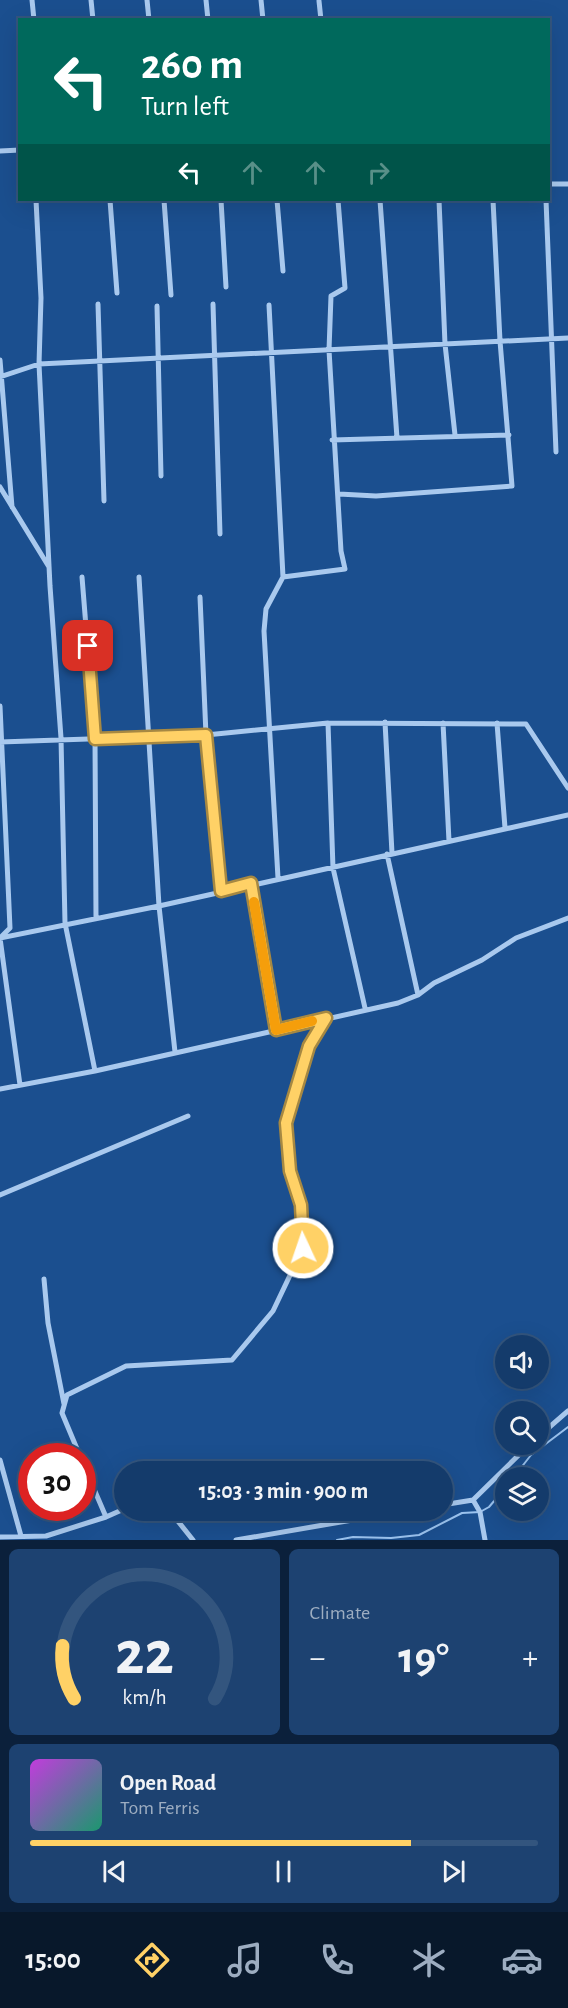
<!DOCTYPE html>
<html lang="en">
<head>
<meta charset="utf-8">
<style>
  body { margin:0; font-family:"Alegreya Sans",sans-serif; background:#1d4271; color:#f1f3f6; height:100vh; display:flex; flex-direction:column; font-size:22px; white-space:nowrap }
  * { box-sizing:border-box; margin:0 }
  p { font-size:20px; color:#9dadc1 }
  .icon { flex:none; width:33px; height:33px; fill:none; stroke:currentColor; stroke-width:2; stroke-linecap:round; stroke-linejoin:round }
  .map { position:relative; height:1540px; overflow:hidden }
  .details { display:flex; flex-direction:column; gap:9px; padding:9px; background:#0b203b; flex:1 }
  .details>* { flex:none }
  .hud { position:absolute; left:18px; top:18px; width:532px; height:183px; border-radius:0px; box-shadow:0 6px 24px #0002,0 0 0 2px #33557e; background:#00695c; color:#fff; overflow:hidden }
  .fabs { position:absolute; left:495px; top:1335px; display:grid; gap:12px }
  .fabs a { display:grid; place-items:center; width:54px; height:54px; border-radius:50%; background:#143b6b; box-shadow:0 6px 24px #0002,0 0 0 2px #33557e; font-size:30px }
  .speed { position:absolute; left:18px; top:1443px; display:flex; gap:12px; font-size:30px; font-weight:700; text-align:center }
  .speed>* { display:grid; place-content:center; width:78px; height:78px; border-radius:50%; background:#143b6b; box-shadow:0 6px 24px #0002,0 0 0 2px #33557e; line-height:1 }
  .speed .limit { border:9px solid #d22; background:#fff; color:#111 }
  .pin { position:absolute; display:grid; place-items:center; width:51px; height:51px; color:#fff; margin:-26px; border-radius:12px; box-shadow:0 3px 9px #0006 }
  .me { position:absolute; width:66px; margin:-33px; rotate:357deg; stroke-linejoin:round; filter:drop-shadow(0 0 4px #0008) }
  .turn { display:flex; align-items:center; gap:21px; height:126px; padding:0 24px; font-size:27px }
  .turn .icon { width:78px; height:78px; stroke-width:2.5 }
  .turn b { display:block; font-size:42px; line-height:51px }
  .lanes { display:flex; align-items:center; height:57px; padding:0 24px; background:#0003; justify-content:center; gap:30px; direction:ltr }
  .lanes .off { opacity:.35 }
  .big { font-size:45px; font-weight:700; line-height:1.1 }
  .details .card { flex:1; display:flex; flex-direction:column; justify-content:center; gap:9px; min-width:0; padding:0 21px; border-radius:9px; background:#1d4271 }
  .details .dial { align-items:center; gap:0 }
  .dial svg { height:156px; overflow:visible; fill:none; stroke:#33557e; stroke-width:7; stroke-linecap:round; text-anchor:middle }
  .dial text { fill:#f1f3f6; stroke:none }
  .song { display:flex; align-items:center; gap:18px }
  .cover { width:72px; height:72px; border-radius:9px; background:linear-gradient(135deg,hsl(290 70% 55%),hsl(160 70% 35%)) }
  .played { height:6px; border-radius:3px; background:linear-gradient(90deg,#ffd166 75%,#33557e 75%) }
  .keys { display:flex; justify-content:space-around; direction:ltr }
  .heat { display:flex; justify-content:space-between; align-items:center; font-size:33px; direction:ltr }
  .details .tiles { flex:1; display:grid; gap:9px; grid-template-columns:1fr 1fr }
  .card:last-child { grid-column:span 2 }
  .trip { position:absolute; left:114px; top:1461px; width:339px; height:60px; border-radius:30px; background:#143b6b; box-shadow:0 6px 24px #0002,0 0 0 2px #33557e; font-weight:700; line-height:60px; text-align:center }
  .menu { display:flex; height:96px; justify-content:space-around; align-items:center; background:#08182b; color:#9dadc1 }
  .menu .icon { width:42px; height:42px }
  .menu .current { color:#ffd166 }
  .menu b { font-size:27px; color:#f1f3f6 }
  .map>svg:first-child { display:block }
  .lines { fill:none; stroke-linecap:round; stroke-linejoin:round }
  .stream { stroke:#9cc4f0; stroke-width:2 }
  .minor { stroke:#a9c9ee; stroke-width:5 }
  .route-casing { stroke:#a68842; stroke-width:15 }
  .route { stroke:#ffd166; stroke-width:10 }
  .slow { stroke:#f59e0b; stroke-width:10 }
</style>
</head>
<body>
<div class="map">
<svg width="568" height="1540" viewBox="0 0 568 1540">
  <rect width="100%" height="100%" fill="#1b4f8f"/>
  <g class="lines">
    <path class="stream" d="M 513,1478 L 531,1455 L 568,1427
      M 337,1540 L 353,1537 L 391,1538 L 419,1535 L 462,1513 L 480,1512 L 489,1507 L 506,1487"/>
    <path class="minor" d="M 32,0 L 34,20
      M 91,0 L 93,20
      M 147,0 L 149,20
      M 206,0 L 208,20
      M 261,0 L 263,20
      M 319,1 L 321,20
      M 0,151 L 20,150
      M 549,184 L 568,184
      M 36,200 L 41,298 L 39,364 L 50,586 L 61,738 L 65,923 L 95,1071
      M 110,200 L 117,293
      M 164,200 L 171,295
      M 221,200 L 226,287
      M 277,200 L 283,271
      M 380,200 L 397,438
      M 439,200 L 445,344 L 455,435
      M 546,200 L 556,452
      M 98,304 L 104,501
      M 213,304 L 220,534
      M 269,305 L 283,577 L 266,609 L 264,631 L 278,878
      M 157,306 L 161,476
      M 0,360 L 12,507
      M 0,377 L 39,364 L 568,338
      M 332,440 L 509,435
      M 0,487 L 49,567
      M 339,494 L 376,496 L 512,486 L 500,341 L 493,200
      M 82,577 L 95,739 L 96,917
      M 139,577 L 159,906 L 175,1052
      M 283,577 L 345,569 L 341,551 L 329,350 L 331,296 L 345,288 L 338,200
      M 200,597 L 206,735 L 221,892
      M 0,706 L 10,928 L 0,938 L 20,1085
      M 385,722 L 392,853
      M 328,723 L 333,868 L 365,1008
      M 443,723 L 449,841
      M 497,723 L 505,828
      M 0,742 L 206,735 L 328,723 L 526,724 L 568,788
      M 387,854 L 418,995
      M 251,883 L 276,1030
      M 0,938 L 159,906 L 568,815
      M 0,1089 L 95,1071 L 398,1003 L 418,995 L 434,983 L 482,960 L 516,938 L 568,918
      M 0,1195 L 188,1116
      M 44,1279 L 48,1323 L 64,1404
      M 538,1437 L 568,1411
      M 80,1456 L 62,1413 L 67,1395 L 126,1366 L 232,1360 L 273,1311 L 303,1248 L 301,1205 L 290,1171 L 286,1123 L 309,1046 L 326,1018
      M 0,1460 L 21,1536
      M 473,1500 L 480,1512 L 485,1540
      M 442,1505 L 473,1500 L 530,1444
      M 169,1510 L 193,1540
      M 106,1517 L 124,1509
      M 0,1537 L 46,1536 L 106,1517 L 82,1461
      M 236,1540 L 411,1510"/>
  </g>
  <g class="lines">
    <defs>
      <path id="route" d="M 88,646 L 95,739 L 206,735 L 221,891 L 251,883 L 276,1030 L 326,1018 L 309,1046 L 286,1123 L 290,1171 L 301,1205 L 303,1248"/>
    </defs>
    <use href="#route" class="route-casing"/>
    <use href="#route" class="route"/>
    <path class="slow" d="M 254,902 L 276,1030 L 312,1021"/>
  </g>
</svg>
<div class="fabs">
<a><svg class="icon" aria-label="sound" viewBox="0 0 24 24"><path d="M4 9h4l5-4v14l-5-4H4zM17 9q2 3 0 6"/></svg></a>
<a><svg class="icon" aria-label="search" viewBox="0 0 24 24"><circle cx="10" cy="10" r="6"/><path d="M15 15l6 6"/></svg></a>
<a><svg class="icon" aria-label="layers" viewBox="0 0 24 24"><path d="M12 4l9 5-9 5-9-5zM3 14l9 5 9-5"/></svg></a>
</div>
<div class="speed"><div class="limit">30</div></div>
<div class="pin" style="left:88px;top:646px;background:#d93025"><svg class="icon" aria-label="arrive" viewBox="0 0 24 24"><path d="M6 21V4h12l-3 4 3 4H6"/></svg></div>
<svg class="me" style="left:303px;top:1248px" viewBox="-20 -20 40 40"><circle r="17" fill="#ffd166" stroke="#fff" stroke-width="3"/><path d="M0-11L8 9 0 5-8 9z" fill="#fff"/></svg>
<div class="trip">15:03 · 3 min · 900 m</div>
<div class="hud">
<div class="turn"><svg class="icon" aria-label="left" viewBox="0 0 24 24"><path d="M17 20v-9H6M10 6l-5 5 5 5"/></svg><div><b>260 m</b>Turn left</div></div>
<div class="lanes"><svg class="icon" aria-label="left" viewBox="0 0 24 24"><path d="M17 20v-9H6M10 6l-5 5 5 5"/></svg><svg class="icon off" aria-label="ahead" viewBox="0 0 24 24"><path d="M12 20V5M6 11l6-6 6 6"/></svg><svg class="icon off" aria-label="ahead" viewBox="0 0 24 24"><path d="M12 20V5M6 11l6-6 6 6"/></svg><svg class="icon off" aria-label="right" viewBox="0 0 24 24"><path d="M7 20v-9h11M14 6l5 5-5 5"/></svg></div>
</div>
</div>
<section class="details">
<div class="tiles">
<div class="card dial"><svg viewBox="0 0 100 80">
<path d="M14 69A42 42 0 1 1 86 69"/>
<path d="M14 69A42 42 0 0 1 8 42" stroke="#ffd166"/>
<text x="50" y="56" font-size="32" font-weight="700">22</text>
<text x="50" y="72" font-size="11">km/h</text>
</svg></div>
<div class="card"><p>Climate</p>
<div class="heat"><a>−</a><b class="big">19°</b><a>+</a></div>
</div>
<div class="card">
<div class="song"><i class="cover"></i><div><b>Open Road</b><p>Tom Ferris</p></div></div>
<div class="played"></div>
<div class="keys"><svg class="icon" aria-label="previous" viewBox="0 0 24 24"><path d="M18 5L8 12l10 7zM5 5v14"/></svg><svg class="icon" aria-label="pause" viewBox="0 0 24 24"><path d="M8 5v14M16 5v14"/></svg><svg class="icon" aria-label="next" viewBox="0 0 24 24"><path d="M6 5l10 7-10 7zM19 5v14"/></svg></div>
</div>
</div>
</section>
<nav class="menu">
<b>15:00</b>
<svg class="icon current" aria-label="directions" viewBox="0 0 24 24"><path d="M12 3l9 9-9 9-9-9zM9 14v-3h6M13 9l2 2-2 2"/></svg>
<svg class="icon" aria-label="music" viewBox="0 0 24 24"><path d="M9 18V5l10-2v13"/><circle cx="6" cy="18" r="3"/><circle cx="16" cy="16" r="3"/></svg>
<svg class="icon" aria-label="phone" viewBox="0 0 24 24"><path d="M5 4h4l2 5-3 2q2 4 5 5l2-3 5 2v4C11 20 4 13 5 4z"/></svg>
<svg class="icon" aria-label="climate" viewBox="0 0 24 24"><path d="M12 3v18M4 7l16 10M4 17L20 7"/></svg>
<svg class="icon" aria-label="car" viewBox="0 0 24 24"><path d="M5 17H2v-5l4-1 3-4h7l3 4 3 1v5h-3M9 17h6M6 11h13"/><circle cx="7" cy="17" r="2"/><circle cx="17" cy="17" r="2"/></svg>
</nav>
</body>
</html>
